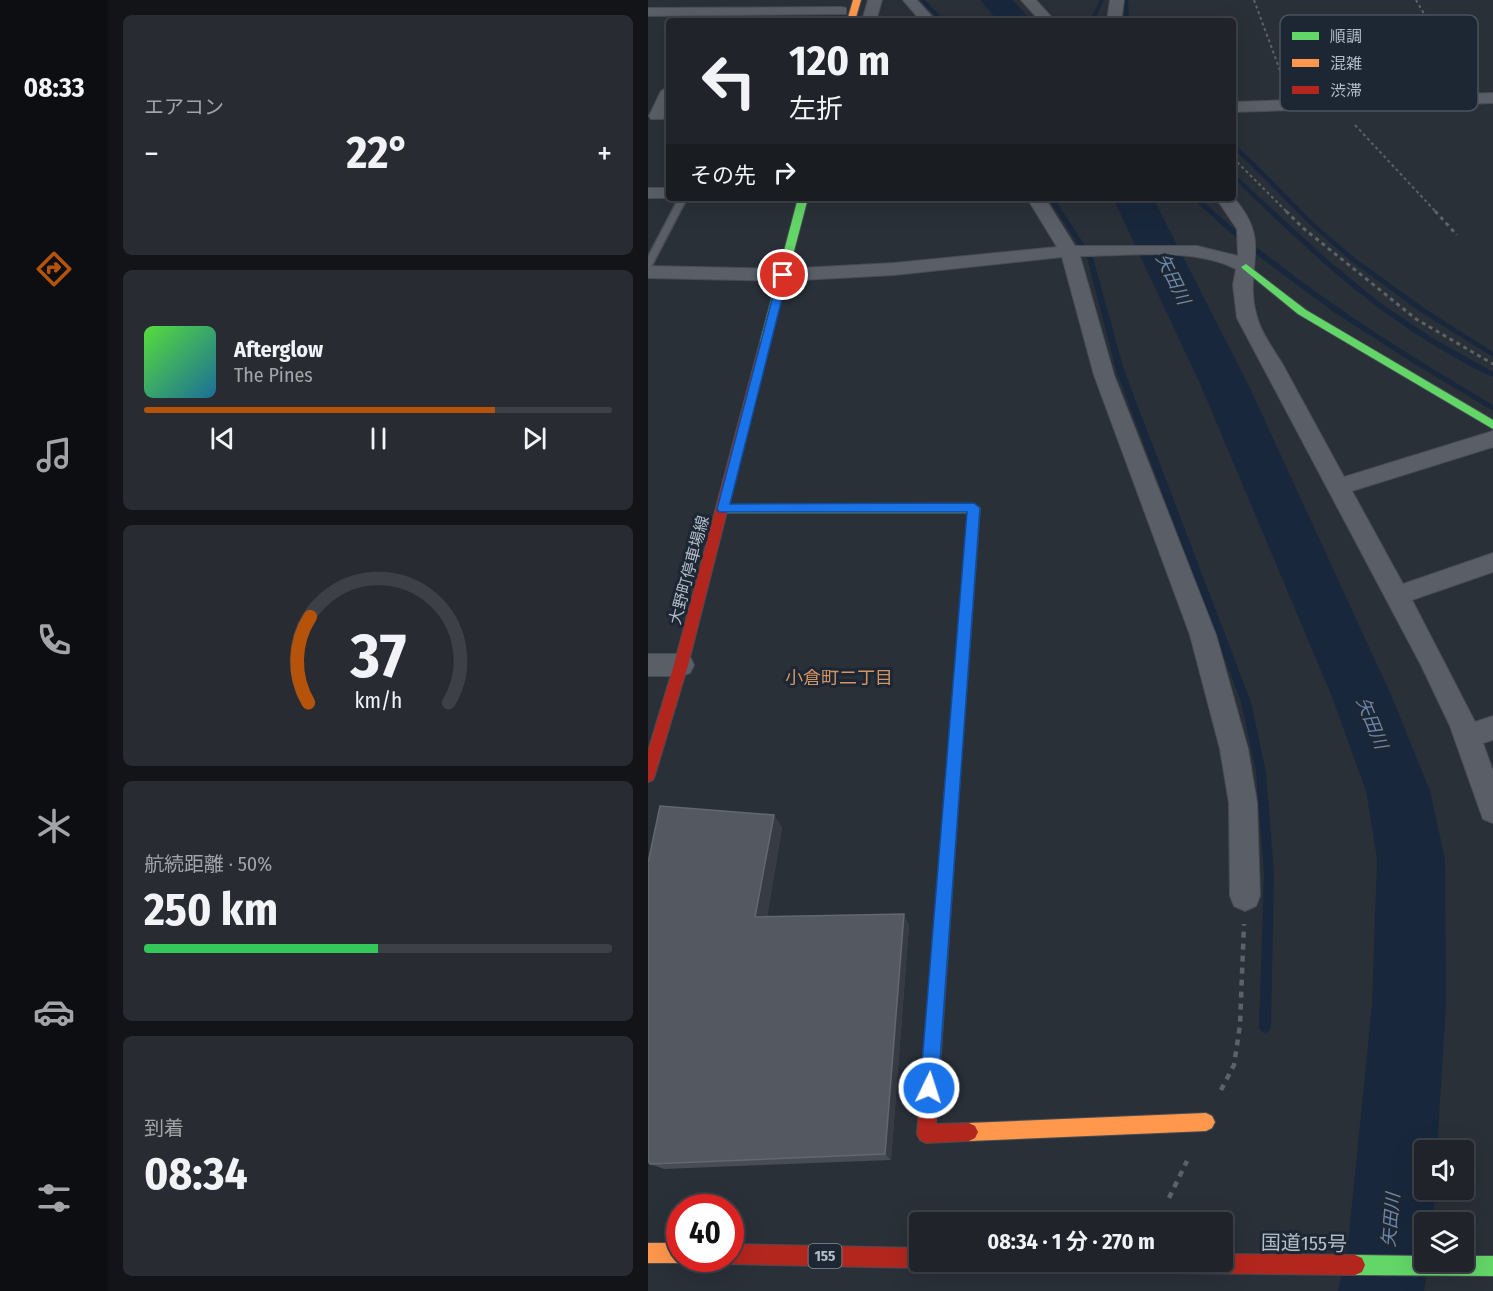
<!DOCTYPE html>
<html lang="ja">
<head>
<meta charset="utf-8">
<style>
  body { margin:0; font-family:"Fira Sans Condensed","Noto Sans JP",sans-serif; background:#282c32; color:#f1f3f6; height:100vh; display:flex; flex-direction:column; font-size:22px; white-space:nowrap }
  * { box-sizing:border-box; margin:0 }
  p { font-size:20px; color:#a2a4a8 }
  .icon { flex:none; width:33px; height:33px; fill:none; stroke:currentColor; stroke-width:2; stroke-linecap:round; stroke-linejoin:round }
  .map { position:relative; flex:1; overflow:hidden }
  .panel { display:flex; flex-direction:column; gap:15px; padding:15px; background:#121417; width:540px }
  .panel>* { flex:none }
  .guide { position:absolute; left:18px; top:18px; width:570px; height:183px; border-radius:6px; box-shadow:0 6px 24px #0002,0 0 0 2px #3d4147; background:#20242a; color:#f1f3f6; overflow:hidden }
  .buttons { position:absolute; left:766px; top:1140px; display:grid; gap:12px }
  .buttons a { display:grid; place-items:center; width:60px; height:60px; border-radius:6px; background:#20242a; box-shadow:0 6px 24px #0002,0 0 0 2px #3d4147; font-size:30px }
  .speed { position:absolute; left:18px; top:1194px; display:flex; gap:12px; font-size:30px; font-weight:700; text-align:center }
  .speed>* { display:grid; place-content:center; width:78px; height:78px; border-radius:50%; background:#20242a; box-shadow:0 6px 24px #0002,0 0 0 2px #3d4147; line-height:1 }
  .speed .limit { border:9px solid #d22; background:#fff; color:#111 }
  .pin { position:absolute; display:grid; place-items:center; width:51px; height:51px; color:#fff; margin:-26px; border:3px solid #fff; border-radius:50%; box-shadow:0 2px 6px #0007 }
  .me { position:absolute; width:66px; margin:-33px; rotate:4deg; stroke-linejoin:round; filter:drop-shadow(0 0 4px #0008) }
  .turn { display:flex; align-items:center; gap:21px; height:126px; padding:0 24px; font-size:27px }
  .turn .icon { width:78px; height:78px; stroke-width:2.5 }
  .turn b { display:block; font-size:42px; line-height:51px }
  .then { display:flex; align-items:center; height:57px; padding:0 24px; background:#0003; gap:12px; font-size:22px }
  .big { font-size:45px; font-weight:700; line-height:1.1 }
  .panel .widget { flex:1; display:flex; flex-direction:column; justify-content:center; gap:9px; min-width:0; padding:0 21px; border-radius:9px; background:#282c32 }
  .panel .dial { align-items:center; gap:0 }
  .dial svg { height:156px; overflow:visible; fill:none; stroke:#3d4147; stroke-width:7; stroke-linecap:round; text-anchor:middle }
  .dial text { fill:#f1f3f6; stroke:none }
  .song { display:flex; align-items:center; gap:18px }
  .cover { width:72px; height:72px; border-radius:9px; background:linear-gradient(135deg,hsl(110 70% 55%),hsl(200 70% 35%)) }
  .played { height:6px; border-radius:3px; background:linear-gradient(90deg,#b45309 75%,#3d4147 75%) }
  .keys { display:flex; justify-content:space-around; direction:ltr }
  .heat { display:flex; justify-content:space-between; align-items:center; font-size:33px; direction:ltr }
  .charge { height:9px; border-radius:4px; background:linear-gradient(90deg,#34c759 50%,#3d4147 0) }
  .trip { position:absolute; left:261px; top:1212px; width:324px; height:60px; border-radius:6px; background:#20242a; box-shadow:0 6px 24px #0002,0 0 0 2px #3d4147; font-weight:700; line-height:60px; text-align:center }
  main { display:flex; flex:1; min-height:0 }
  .dock { display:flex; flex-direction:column; width:108px; justify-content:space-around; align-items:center; background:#0d0e11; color:#a2a4a8 }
  .dock .icon { width:42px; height:42px }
  .dock .on { color:#b45309 }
  .dock b { font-size:27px; color:#f1f3f6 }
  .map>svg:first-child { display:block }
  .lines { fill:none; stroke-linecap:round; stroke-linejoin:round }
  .stream { fill:#19273c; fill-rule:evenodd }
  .river { fill:#19273c; fill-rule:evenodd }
  .lane-casing { stroke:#484c55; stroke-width:3 }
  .street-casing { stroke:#484c55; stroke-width:2 }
  .fast-casing { stroke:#484c55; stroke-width:2 }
  .slow-casing { stroke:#484c55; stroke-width:2 }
  .jam-casing { stroke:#484c55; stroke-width:2 }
  .path-far2 { stroke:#5c6268; stroke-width:2; stroke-dasharray:3 3; stroke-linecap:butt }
  .path-far1 { stroke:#5c6268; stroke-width:3; stroke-dasharray:4 4; stroke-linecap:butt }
  .path { stroke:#5c6268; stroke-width:4.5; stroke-dasharray:6 6; stroke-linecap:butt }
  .lane { fill:#5a5e66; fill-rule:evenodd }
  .street { fill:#5a5e66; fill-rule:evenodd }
  .fast { fill:#63d668; fill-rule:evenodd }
  .slow { fill:#ff974d; fill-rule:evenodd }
  .jam { fill:#b3261e; fill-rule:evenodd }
  .wall { fill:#474c55 }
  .shaded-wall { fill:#373c44 }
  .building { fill:#535861; stroke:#626872; stroke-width:1.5 }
  .route { fill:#1a73e8; stroke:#114b97; stroke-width:1.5 }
  .labels { text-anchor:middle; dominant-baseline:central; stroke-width:6; stroke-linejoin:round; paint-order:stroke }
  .shield { fill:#1d2633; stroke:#878f9c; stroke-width:1.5 }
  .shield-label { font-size:15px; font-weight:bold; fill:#b4bcc9 }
  .street-label { font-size:16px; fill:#b4bcc9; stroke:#1d2633 }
  .water-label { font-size:18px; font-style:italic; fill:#6d86a8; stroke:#1d2633 }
  .neighbourhood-label { font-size:18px; fill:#d59563; stroke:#1d2633 }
  .near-street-label { font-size:20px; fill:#b4bcc9; stroke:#1d2633 }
  .key { fill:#1d2633; stroke:#4a5360; stroke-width:1.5 }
  .key-label { font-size:16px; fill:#b4bcc9 }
</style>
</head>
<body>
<main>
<nav class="dock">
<b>08:33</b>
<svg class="icon on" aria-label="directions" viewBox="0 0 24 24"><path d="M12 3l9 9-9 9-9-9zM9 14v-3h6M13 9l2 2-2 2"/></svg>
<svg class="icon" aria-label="music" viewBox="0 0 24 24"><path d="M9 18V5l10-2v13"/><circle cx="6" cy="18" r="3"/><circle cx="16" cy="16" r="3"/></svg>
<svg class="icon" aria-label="phone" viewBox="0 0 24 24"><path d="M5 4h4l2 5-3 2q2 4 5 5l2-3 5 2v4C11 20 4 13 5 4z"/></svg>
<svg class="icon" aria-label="climate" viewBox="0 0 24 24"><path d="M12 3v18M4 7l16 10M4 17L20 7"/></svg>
<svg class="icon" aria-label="car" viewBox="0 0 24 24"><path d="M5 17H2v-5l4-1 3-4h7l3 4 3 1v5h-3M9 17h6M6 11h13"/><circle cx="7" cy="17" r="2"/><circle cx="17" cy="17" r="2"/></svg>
<svg class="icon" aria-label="filters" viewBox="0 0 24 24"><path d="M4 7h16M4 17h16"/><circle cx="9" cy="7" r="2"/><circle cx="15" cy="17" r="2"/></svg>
</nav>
<section class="panel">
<div class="widget"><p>エアコン</p>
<div class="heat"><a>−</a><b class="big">22°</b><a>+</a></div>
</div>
<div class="widget">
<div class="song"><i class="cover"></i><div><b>Afterglow</b><p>The Pines</p></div></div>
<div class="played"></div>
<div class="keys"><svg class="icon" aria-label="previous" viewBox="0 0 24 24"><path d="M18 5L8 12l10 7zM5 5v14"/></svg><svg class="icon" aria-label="pause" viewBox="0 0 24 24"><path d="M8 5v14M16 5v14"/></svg><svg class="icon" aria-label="next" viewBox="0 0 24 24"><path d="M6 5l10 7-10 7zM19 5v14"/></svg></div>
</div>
<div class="widget dial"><svg viewBox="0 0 100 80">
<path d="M14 69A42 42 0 1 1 86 69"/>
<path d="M14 69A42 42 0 0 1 15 25" stroke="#b45309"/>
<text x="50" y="56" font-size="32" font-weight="700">37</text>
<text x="50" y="72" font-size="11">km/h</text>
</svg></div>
<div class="widget"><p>航続距離 · 50%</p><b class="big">250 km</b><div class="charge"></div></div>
<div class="widget"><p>到着</p><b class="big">08:34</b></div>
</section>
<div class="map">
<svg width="845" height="1291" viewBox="0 0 845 1291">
  <rect width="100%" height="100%" fill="#2a3038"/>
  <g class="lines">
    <path class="stream" d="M 272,0 L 277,0 L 297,21 L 292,21 Z
      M 452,0 L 456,0 L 446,21 L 442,21 Z
      M 476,0 L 480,0 L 481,21 L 477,21 Z
      M 585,143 L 607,163 L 665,222 L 708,259 L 776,308 L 845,352 L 845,357 L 771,311 L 703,261 L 661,224 L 585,148 Z
      M 585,173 L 681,261 L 731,302 L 783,337 L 845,372 L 845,377 C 830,371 815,362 801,354 C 719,308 652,243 585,178 Z
      M 400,198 L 406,198 L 445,258 L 476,370 L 603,702 L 618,772 L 626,874 L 623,1027 L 621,1031 L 617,1033 L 613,1031 L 611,1027 L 616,874 L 608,772 L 593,702 L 468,370 L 439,258 Z
      M 544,198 L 551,198 C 640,279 741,344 845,405 L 845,411 L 765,363 L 687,313 L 613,258 L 578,229 Z"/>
    <path class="river" d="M 332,0 L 365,0 L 383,21 L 350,21 Z
      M 465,198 L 505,198 L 601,386 L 744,697 L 782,791 L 797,859 L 798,1004 L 789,1150 L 777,1150 L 777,1190 L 787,1190 L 785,1222 L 777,1222 L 777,1262 L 781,1262 L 776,1291 L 690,1291 L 700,1243 L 724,1004 L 729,859 L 718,791 L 684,697 L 553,386 Z"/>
    <defs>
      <path id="lane" d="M 31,198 L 39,198 L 4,265 L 0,268 L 0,257 Z"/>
      <path id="street" d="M 220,0 L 234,0 L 228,21 L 214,21 Z
        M 255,0 L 269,0 L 288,21 L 273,21 Z
        M 373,0 L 388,0 L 407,21 L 392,21 Z
        M 462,0 L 476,0 L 473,21 L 459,21 Z
        M 193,7 L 198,8 L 198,14 L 0,16 L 0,8 Z
        M 21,86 C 21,99 22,108 15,119 L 3,119 L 1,116 L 13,91 Z
        M 845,93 L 845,103 L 585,112 L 585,102 Z
        M 0,188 L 21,188 L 22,198 L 0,198 Z
        M 585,197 C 627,244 594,266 609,317 C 613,333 626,350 635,365 C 655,402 676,440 696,477 L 845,431 L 845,447 L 704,491 L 755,584 L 845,553 L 845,572 L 764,600 L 827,722 L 845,716 L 845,740 L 835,743 L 845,771 L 845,823 L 835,819 L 802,726 L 773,665 L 589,318 L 585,285 L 588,269 C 546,247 479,256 432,256 L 466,375 L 568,635 L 600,749 L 609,803 L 612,896 L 608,906 L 597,911 L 586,906 L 582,896 L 581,803 L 572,749 L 542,635 L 446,375 L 414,257 L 246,275 L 135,281 L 0,278 L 0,266 L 135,269 L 246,263 L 409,247 L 379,198 L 397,198 L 427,246 L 549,246 L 590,256 L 589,229 L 568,198 Z
        M 0,654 L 33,654 L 42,657 L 46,665 L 42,673 L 33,676 L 0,676 Z"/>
      <path id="fast" d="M 150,198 L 160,198 L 122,342 L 117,345 L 112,342 Z
        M 598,264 L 658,310 L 845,420 L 845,429 L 650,314 L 595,269 L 593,267 Z
        M 326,504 L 332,508 L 312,777 L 310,782 L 305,784 L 300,782 L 298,777 L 320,513 L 75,513 L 69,509 L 75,505 Z
        M 707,1255 L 777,1256 L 777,1262 L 816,1262 L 816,1256 L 845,1256 L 845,1276 L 707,1275 L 700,1272 L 697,1265 L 700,1258 Z"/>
      <path id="slow" d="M 205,0 L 213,0 L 207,21 L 199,21 Z
        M 558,1113 L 564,1116 L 567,1122 L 564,1128 L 558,1131 L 321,1141 L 315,1138 L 312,1132 L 315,1126 L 321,1123 Z
        M 0,1243 L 32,1243 L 32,1258 L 39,1258 L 32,1263 L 0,1263 Z"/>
      <path id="jam" d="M 117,339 L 122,342 L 40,665 L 7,775 L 5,780 L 0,782 L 0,751 L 26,665 L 112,342 Z
        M 305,770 L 310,772 L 312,777 L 288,1124 L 321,1123 L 327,1126 L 330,1132 L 327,1138 L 321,1141 L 278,1143 L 272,1140 L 269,1134 L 298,777 L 300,772 Z
        M 82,1244 L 272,1248 L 272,1262 L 280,1262 L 279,1265 L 272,1268 L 82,1264 L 74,1258 L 82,1258 Z
        M 574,1254 L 707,1255 L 714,1258 L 717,1265 L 714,1272 L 707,1275 L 430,1272 L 423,1269 L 420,1262 L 574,1262 Z"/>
    </defs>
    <use href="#lane" class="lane-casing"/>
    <use href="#street" class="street-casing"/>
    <use href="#fast" class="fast-casing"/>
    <use href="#slow" class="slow-casing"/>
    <use href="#jam" class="jam-casing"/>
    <path class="path-far2" d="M 606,0 L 637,84
      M 768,0 L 813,77
      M 707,125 L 788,212
      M 585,158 L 639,212"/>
    <path class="path-far1" d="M 638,211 L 655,228 L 768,319 L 845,364
      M 787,211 L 809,235"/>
    <path class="path" d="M 573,1090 L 586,1065 L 592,1025 L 596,924
      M 521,1198 L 539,1161"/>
    <use href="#lane" class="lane"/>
    <use href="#street" class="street"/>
    <use href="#fast" class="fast"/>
    <use href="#slow" class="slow"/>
    <use href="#jam" class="jam"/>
  </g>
  <path class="wall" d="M 126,815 L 134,828 L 119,917 L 261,925 L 243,1160 L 16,1169 L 2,1164 Z"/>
  <path class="shaded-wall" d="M 126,815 L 134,828 L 117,929 L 107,917 Z
    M 256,914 L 261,925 L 243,1160 L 237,1154 Z"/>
  <path class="building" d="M 12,806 L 126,815 L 107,917 L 256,914 L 237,1154 L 2,1164 L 0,1161 L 0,863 Z"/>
  <path class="route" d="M 131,273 L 140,275 L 82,504 L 326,503 L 332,508 L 290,1088 L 288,1094 L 281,1097 L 275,1094 L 272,1088 L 319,512 L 71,512 L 69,509 Z"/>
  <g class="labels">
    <rect class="shield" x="160.5" y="1244" width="33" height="24" rx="4.5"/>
    <g class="shield-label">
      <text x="177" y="1256">155</text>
    </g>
    <g class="street-label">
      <text transform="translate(41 570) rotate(-75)">大野町停車場線</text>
    </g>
    <g class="water-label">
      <text transform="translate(525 279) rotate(64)">矢田川</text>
      <text transform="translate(724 723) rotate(68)">矢田川</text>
      <text transform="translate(743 1220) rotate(-85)">矢田川</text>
    </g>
    <g class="neighbourhood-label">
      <text x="191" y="678">小倉町二丁目</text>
    </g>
    <g class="near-street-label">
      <text transform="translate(656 1243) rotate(1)">国道155号</text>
    </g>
  </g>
  <rect x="632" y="15" width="198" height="96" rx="9" class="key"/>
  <rect x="644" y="32" width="27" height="8" fill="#63d668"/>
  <rect x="644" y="59" width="27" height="8" fill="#ff974d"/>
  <rect x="644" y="86" width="27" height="8" fill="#b3261e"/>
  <g class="key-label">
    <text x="682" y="42">順調</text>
    <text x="682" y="69">混雑</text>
    <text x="682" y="96">渋滞</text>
  </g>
</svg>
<div class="buttons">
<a><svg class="icon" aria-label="sound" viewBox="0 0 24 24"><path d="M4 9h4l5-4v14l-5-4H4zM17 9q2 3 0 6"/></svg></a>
<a><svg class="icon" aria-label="layers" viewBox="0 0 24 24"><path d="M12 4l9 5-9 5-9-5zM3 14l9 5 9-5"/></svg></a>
</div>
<div class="speed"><div class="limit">40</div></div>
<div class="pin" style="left:135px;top:275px;background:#d93025"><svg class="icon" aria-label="arrive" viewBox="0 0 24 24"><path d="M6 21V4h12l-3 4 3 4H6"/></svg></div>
<svg class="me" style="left:281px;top:1088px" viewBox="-20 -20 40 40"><circle r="17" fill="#1a73e8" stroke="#fff" stroke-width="3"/><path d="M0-11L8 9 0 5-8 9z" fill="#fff"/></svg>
<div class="trip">08:34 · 1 分 · 270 m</div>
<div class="guide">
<div class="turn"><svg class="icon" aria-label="left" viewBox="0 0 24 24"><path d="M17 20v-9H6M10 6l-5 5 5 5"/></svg><div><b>120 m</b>左折</div></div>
<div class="then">その先<svg class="icon" aria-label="right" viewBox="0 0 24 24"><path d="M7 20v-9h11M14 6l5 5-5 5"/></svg></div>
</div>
</div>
</main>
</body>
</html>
